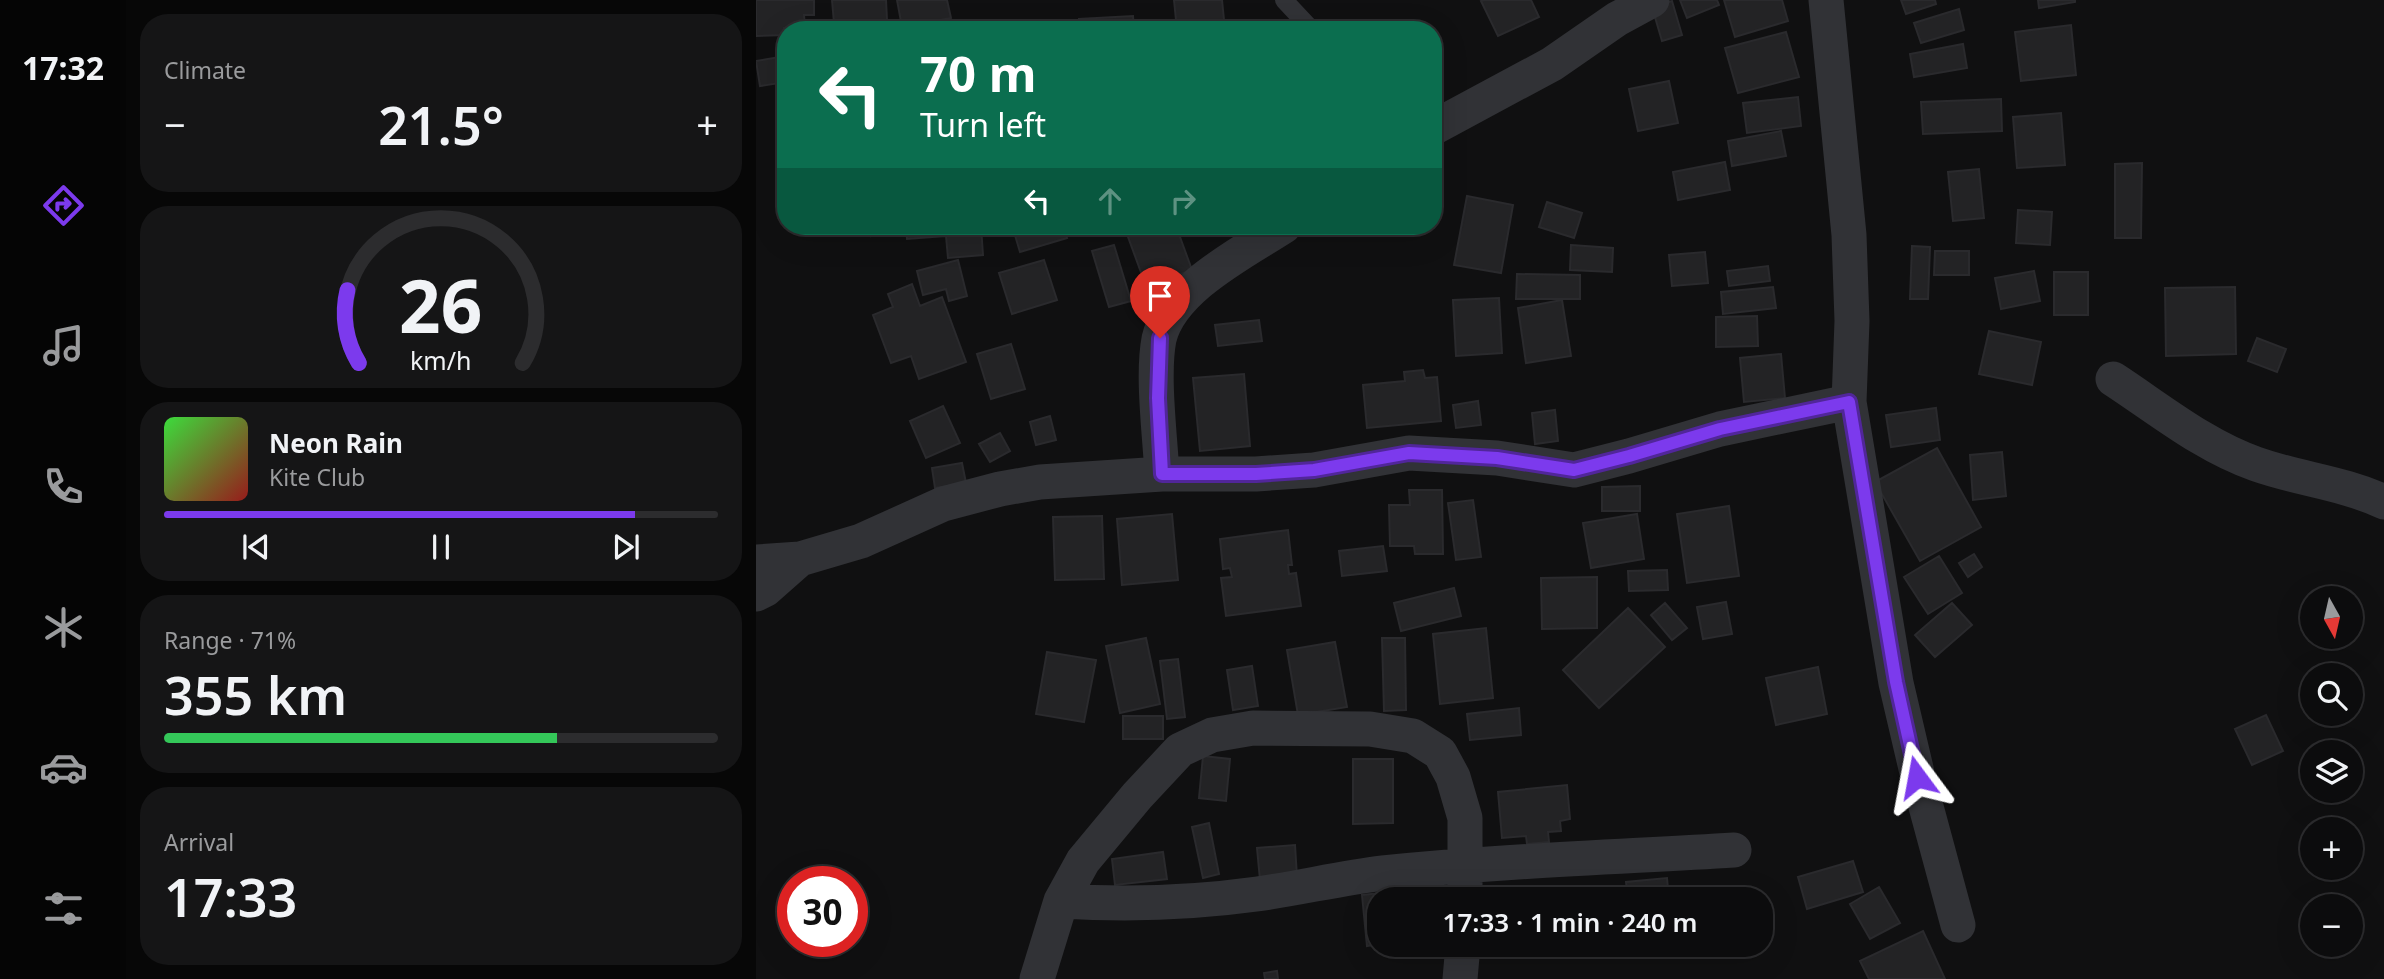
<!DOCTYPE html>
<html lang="en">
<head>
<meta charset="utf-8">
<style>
  body { margin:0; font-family:"Noto Sans",sans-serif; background:#151516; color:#f1f3f6; height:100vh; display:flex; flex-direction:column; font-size:26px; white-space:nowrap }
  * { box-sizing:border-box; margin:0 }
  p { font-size:23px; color:#9a9b9d }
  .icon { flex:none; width:38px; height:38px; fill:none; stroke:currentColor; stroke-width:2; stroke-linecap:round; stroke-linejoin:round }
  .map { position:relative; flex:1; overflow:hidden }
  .sheet { display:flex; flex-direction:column; gap:14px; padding:14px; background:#070707; width:630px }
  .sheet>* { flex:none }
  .top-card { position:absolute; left:21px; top:21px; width:665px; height:214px; border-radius:28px; box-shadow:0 7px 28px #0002,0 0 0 2px #2c2c2e; background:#0b6e4f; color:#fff; overflow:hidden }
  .needle { width:46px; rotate:172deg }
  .fabs { position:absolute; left:1544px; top:586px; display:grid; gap:14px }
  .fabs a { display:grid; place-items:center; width:63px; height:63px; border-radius:50%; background:#0c0c0d; box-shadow:0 7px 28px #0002,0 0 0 2px #2c2c2e; font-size:35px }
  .speed { position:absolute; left:21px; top:866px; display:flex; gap:14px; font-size:35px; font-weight:700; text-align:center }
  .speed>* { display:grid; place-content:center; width:91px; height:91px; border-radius:50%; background:#0c0c0d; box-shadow:0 7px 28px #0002,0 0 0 2px #2c2c2e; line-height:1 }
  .speed .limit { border:10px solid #d22; background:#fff; color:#111 }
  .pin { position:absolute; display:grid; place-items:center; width:60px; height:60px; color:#fff; margin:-72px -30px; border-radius:50% 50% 50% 0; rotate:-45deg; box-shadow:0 0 7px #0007 }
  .pin .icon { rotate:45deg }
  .me { position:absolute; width:77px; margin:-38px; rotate:347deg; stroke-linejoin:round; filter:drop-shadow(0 0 5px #0008) }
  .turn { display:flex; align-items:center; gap:24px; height:147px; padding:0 28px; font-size:32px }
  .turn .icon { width:91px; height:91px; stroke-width:2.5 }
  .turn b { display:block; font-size:49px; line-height:60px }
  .lanes { display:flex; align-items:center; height:66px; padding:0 28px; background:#0003; justify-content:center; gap:35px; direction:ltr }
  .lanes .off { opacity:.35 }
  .big { font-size:52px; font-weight:600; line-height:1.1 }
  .sheet .widget { flex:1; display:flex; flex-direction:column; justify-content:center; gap:10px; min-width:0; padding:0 24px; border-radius:28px; background:#151516 }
  .sheet .dial { align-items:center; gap:0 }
  .dial svg { height:182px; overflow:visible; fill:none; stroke:#2c2c2e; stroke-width:7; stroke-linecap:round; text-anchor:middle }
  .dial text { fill:#f1f3f6; stroke:none }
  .song { display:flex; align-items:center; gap:21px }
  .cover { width:84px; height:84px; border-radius:10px; background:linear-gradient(135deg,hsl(120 70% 55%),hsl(0 70% 35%)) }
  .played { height:7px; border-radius:4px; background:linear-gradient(90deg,#7c3aed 85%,#2c2c2e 85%) }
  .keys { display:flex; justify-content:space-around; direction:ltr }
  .heat { display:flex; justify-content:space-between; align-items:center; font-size:38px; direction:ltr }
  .charge { height:10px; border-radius:5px; background:linear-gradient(90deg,#34c759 71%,#2c2c2e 0) }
  .trip { position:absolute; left:611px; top:887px; width:406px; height:70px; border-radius:28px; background:#0c0c0d; box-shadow:0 7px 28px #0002,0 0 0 2px #2c2c2e; font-weight:600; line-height:70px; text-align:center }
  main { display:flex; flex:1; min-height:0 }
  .tabs { display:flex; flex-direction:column; width:126px; justify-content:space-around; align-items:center; background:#050505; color:#9a9b9d }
  .tabs .icon { width:49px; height:49px }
  .tabs .selected { color:#7c3aed }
  .tabs b { font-size:32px; color:#f1f3f6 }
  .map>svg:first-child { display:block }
  .building { fill:#232325; stroke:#2a2a2d; stroke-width:2 }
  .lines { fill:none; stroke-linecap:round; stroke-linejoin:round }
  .service { stroke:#313236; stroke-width:18 }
  .minor { stroke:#313236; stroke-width:35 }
  .route-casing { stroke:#51269a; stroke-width:18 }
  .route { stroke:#7c3aed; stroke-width:12 }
</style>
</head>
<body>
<main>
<nav class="tabs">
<b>17:32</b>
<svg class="icon selected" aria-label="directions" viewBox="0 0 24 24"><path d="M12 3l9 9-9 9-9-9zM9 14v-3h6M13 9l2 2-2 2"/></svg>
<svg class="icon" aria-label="music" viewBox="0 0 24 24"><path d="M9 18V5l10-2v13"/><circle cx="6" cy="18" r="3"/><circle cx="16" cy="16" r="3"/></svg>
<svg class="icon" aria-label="phone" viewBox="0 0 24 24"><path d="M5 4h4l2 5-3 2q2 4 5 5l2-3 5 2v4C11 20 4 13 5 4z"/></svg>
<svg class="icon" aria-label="climate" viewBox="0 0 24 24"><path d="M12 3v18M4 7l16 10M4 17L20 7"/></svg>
<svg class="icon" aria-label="car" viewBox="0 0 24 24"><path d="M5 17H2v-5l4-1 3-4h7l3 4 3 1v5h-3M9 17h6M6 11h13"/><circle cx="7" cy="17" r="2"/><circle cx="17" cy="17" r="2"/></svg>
<svg class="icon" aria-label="filters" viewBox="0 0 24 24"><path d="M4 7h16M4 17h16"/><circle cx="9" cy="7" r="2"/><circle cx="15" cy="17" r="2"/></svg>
</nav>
<section class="sheet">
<div class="widget"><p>Climate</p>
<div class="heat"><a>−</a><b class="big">21.5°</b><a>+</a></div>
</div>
<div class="widget dial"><svg viewBox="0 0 100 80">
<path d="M14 69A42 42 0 1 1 86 69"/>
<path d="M14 69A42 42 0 0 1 9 37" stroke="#7c3aed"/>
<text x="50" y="56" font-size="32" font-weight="700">26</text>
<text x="50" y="72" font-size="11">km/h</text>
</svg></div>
<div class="widget">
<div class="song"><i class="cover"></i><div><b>Neon Rain</b><p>Kite Club</p></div></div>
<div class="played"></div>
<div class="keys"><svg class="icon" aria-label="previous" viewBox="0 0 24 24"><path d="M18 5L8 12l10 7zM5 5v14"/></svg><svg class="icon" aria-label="pause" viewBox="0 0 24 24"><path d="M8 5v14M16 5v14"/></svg><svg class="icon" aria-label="next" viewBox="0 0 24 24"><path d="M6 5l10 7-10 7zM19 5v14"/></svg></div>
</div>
<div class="widget"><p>Range · 71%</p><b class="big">355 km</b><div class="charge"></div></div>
<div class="widget"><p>Arrival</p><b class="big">17:33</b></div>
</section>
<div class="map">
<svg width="1628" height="979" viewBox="0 0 1628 979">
  <rect width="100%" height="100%" fill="#101011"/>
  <path class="building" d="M 0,0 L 58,0 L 58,15 L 48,15 L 49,27 L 28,28 L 29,35 L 0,36 Z
    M 76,0 L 130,0 L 131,20 L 78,23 Z
    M 141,0 L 191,0 L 195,18 L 146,27 Z
    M 418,0 L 466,0 L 469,30 L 421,30 Z
    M 728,0 L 775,0 L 783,17 L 742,36 L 725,1 Z
    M 924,0 L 961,0 L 963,5 L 931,18 Z
    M 968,0 L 1026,0 L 1032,21 L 979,37 Z
    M 1145,0 L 1179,0 L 1180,4 L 1150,14 Z
    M 1282,0 L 1319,0 L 1319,2 L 1283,8 Z
    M 916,1 L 926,35 L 906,41 L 896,7 Z
    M 1203,9 L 1208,30 L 1165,43 L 1158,23 Z
    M 377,16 L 378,30 L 323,30 L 323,19 Z
    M 1315,25 L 1320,75 L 1265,81 L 1259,32 Z
    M 1030,32 L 1043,77 L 982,93 L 969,48 Z
    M 1207,44 L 1211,68 L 1158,77 L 1154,54 Z
    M 30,56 L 30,82 L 4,86 L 0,61 Z
    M 913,81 L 922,123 L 882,131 L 873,89 Z
    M 1042,97 L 1045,126 L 991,133 L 987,103 Z
    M 1245,99 L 1246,131 L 1167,134 L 1165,102 Z
    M 1305,113 L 1309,165 L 1261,168 L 1257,117 Z
    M 1025,131 L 1030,156 L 976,166 L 972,141 Z
    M 969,162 L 974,190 L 922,200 L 917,172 Z
    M 1386,163 L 1385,238 L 1359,238 L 1359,164 Z
    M 1223,169 L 1228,218 L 1197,221 L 1192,172 Z
    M 711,196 L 757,205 L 745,273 L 698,265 Z
    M 791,202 L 826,213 L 818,238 L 783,227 Z
    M 1262,210 L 1296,212 L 1294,245 L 1260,243 Z
    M 114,226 L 145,226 L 145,231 L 115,236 Z
    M 150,226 L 225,226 L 227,255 L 192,258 L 190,236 L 151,239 Z
    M 279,226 L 307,226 L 311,238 L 264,252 L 258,232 Z
    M 368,226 L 420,226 L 436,270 L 390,286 Z
    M 609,226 L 652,226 L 652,235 L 609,235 Z
    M 358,245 L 375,301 L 353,307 L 336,251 Z
    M 815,245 L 857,248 L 856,272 L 814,270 Z
    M 1156,246 L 1174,247 L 1172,299 L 1154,299 Z
    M 1179,251 L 1213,251 L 1213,275 L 1178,275 Z
    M 949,252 L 952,283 L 916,286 L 913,255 Z
    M 202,260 L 211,296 L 193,301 L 190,289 L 167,295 L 161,271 Z
    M 288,260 L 301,300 L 256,314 L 243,273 Z
    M 1012,266 L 1014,281 L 973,286 L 971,271 Z
    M 1278,271 L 1284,301 L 1245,309 L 1239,278 Z
    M 1298,272 L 1332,272 L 1332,315 L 1298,315 Z
    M 761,274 L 824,275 L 824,299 L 760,299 Z
    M 156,284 L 164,306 L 186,297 L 210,362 L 163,379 L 155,356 L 135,363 L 117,315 L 137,307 L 132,294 Z
    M 1017,287 L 1020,308 L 967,314 L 965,292 Z
    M 1479,287 L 1480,354 L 1410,356 L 1409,288 Z
    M 743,298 L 746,353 L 700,356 L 697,300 Z
    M 806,300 L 815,356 L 770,363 L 762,308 Z
    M 1001,316 L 1002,346 L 960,347 L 960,317 Z
    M 503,320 L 506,341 L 462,346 L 459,325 Z
    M 1233,331 L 1285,342 L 1276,385 L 1223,374 Z
    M 1501,338 L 1530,349 L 1521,372 L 1492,361 Z
    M 255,344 L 269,389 L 235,399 L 221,354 Z
    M 1025,354 L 1029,398 L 988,402 L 984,358 Z
    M 667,370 L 669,378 L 681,377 L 685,421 L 611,428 L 607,385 L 649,381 L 648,372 Z
    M 488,374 L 494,446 L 444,451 L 437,378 Z
    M 722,401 L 725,425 L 700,428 L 697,405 Z
    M 187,406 L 204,443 L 170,458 L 154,421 Z
    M 1180,408 L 1184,440 L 1135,447 L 1130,415 Z
    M 799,410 L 802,441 L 779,444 L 776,413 Z
    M 294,416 L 300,440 L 280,445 L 274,422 Z
    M 244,433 L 254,451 L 234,462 L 223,444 Z
    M 1181,448 L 1225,527 L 1164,561 L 1119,482 Z
    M 1246,452 L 1250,496 L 1217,500 L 1214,455 Z
    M 206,463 L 210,483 L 179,488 L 176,468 Z
    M 884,486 L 884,511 L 846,511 L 846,487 Z
    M 653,490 L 686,490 L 687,554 L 659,554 L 658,546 L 634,546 L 633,505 L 654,505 Z
    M 717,500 L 725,557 L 700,560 L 692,503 Z
    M 973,506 L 983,576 L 931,583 L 921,514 Z
    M 416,514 L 422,580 L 366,585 L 361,519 Z
    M 881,514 L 888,559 L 835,568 L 827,523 Z
    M 346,516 L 348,579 L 299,580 L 297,517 Z
    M 532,530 L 536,565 L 532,565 L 533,574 L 540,573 L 545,606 L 470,616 L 465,578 L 476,577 L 474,568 L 467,569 L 464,539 Z
    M 627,546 L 631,571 L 586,576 L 583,551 Z
    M 1218,554 L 1226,567 L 1212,577 L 1203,563 Z
    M 1183,556 L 1206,593 L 1172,614 L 1148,577 Z
    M 911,570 L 912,590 L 873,591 L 872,571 Z
    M 841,577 L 841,628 L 786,629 L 785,578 Z
    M 698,588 L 705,616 L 645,631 L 638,603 Z
    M 970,602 L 976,634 L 947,639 L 941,607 Z
    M 909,603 L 931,628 L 916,640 L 895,615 Z
    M 1196,603 L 1216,625 L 1179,657 L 1159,635 Z
    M 872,608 L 909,647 L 843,708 L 807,670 Z
    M 730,628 L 737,698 L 684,704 L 677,634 Z
    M 390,638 L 404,704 L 364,713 L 350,646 Z
    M 626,638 L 649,638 L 650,710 L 628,711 Z
    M 579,642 L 591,707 L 542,715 L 531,650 Z
    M 291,652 L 340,660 L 328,722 L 280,714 Z
    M 422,659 L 429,717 L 411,719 L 404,661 Z
    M 496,666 L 502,706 L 477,710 L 471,670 Z
    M 1062,667 L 1071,714 L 1020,725 L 1010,678 Z
    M 763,708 L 765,735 L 714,740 L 711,714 Z
    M 1510,715 L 1527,751 L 1496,765 L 1479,729 Z
    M 367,716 L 407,716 L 407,739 L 367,739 Z
    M 447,756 L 474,759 L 470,801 L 443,798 Z
    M 597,759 L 637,759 L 637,823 L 597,824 Z
    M 811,785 L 814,819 L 804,821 L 805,831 L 792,832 L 793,842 L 771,844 L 770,836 L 746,838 L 742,792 Z
    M 453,823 L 463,874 L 447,878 L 436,827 Z
    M 539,845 L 541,877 L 504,880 L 501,848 Z
    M 407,852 L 411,879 L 359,885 L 356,859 Z
    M 1097,861 L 1107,892 L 1051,909 L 1042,877 Z
    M 911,878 L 913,900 L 872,900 L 870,882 Z
    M 1123,887 L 1144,923 L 1114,939 L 1094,904 Z
    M 656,890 L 657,900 L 623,900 L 623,944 L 611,946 L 606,895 Z
    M 863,892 L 864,900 L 822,900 L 821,896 Z
    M 1167,931 L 1189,979 L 1113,979 L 1104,961 Z
    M 521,971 L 522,979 L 509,979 L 508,973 Z"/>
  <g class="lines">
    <path class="service" d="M 528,0 L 556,30"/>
    <path class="minor" d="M 1070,0 L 1093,235 L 1096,321 L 1093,402 L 1140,683 L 1162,777 L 1202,925
      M 677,128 L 796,64 L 861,19 L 896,0
      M 1357,379 C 1403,409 1448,446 1500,464 C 1542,479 1588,483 1628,502
      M 406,474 C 404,436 396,375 403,339 C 415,288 488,252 528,226
      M 0,562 L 44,559 L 105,541 L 187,504 L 244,489 L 284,482 L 406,474 L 500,474 L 558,470 L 653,453 L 741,458 L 818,470 L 873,456 L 964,429 L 1093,402
      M 0,594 L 10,589 L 44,559
      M 305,901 C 371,905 436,903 501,894 C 544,888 585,878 627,873 C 744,861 861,857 978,850
      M 281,979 L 305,901 L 327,861 L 381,796 L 424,750 L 456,735 L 497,728 L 614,729 L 657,736 L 684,753 L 697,777 L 709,818 L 709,900
      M 704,979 L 707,945"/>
  </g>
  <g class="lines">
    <defs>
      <path id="route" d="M 404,338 L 402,398 L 406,474 L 500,474 L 558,470 L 653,453 L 741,458 L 818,470 L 873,456 L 964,429 L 1093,402 L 1140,682 L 1161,777"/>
    </defs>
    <use href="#route" class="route-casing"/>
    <use href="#route" class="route"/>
  </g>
</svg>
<div class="fabs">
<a><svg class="needle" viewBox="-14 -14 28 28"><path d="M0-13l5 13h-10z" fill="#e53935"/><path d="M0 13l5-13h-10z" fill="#9a9b9d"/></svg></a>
<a><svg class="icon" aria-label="search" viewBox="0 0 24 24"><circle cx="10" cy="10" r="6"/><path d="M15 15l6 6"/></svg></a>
<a><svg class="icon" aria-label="layers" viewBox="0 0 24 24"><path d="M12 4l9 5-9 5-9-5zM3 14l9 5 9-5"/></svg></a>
<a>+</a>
<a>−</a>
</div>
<div class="speed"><div class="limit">30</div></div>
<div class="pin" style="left:404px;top:338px;background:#d93025"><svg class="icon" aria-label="arrive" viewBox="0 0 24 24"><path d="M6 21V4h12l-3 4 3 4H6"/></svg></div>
<svg class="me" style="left:1161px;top:777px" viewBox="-20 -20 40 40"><path d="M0-17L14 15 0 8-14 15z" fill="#7c3aed" stroke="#fff" stroke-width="4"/></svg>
<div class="trip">17:33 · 1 min · 240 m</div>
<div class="top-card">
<div class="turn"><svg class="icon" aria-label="left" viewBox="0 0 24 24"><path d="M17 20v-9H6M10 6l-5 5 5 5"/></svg><div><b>70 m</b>Turn left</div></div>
<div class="lanes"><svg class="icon" aria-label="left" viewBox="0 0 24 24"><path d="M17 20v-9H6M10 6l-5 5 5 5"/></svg><svg class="icon off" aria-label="ahead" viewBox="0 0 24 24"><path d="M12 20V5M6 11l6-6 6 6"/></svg><svg class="icon off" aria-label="right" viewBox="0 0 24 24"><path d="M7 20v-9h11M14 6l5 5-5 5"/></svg></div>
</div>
</div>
</main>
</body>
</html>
